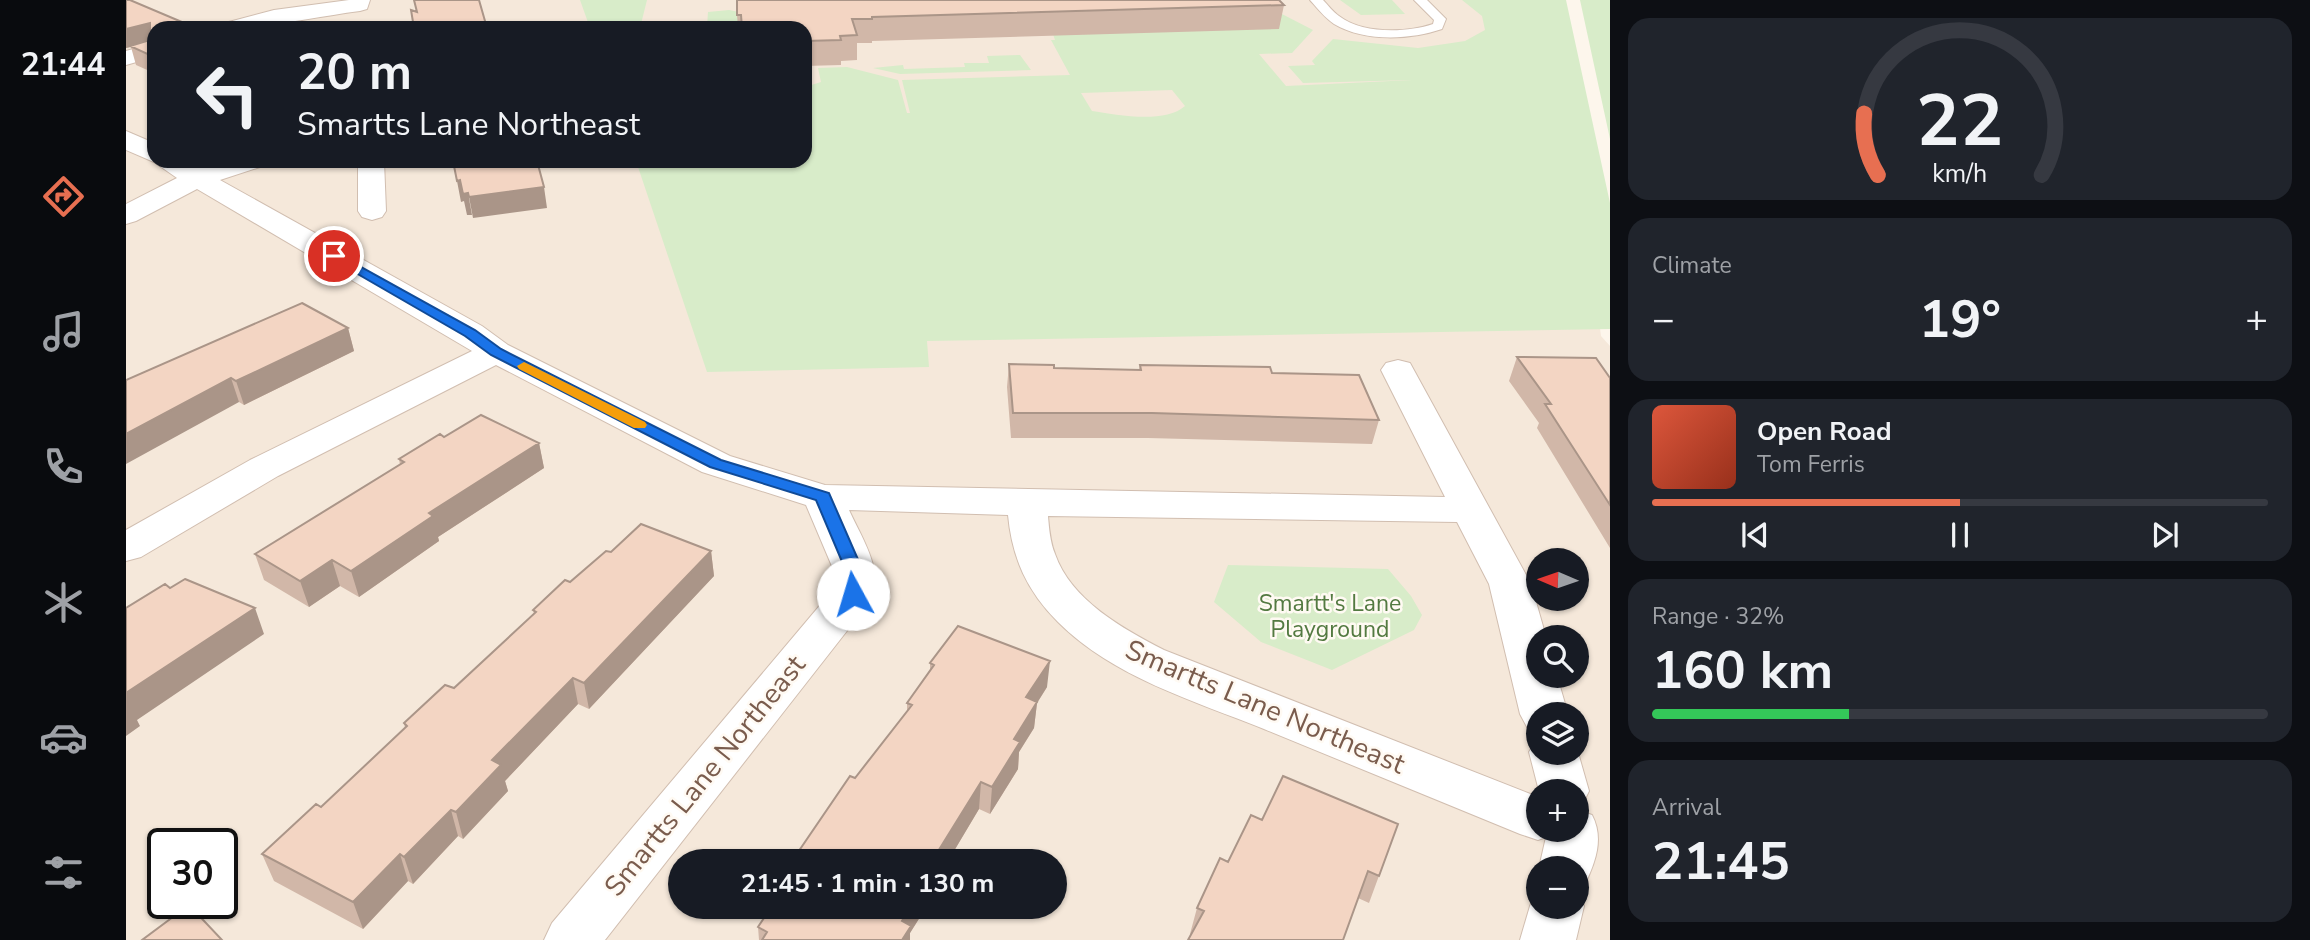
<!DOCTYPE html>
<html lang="en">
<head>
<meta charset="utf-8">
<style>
  body { margin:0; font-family:"Nunito Sans",sans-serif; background:#20242c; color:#f1f3f6; height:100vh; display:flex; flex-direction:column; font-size:26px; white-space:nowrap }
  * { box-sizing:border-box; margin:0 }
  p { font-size:23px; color:#9ea1a6 }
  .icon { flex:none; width:38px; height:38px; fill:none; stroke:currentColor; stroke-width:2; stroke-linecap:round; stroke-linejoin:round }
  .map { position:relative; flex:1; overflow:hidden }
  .details { display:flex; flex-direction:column; gap:18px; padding:18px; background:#0d0f14; width:700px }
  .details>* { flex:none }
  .guide { position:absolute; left:21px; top:21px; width:665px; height:147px; border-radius:21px; box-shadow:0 2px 5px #0004; background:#171b24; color:#f1f3f6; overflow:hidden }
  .needle { width:46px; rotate:272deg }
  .buttons { position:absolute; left:1400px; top:548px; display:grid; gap:14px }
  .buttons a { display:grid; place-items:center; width:63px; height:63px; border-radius:50%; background:#171b24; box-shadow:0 2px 5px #0004; font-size:35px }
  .speed { position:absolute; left:21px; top:828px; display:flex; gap:14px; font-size:35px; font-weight:700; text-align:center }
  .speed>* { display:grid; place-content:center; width:91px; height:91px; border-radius:50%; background:#171b24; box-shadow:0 2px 5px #0004; line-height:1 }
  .speed .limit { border:4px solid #111; border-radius:10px; background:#fff; color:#111 }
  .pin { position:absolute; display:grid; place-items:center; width:60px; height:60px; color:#fff; margin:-30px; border:4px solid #fff; border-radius:50%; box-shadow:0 2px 7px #0007 }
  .me { position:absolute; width:77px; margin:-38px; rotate:354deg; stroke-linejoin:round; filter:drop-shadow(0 0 5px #0008) }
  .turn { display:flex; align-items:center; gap:24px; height:147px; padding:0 35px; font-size:32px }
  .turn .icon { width:91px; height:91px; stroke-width:2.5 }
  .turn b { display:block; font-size:49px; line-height:60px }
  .big { font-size:52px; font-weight:700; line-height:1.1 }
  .details .card { flex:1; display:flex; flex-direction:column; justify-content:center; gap:10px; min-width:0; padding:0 24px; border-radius:21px; background:#20242c }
  .details .dial { align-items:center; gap:0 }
  .dial svg { height:182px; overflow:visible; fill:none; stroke:#363941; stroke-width:7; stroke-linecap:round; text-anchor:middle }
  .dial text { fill:#f1f3f6; stroke:none }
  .song { display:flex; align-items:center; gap:21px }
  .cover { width:84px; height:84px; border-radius:10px; background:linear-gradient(135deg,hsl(10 70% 55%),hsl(10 70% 35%)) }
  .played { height:7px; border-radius:4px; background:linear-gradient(90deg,#e76f51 50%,#363941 50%) }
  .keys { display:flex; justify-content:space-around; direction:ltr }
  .heat { display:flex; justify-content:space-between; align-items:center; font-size:38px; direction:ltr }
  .charge { height:10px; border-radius:5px; background:linear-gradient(90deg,#34c759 32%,#363941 0) }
  .trip { position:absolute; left:542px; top:849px; width:399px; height:70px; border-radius:35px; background:#171b24; box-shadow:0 2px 5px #0004; font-weight:700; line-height:70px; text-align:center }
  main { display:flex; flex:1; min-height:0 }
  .tab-bar { display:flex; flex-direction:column; width:126px; justify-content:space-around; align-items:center; background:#090b0e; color:#9ea1a6 }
  .tab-bar .icon { width:49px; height:49px }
  .tab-bar .active { color:#e76f51 }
  .tab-bar b { font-size:32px; color:#f1f3f6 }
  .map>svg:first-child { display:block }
  .residential { fill:#f5e8da; fill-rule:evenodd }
  .green { fill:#d8ecc9; fill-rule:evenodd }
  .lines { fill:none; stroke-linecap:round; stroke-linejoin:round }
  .lane-casing { stroke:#d1beb0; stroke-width:2 }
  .street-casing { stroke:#d1beb0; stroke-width:2 }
  .lane { fill:#fff; fill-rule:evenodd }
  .street { fill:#fff; fill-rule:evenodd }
  .wall { fill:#d1b7a8 }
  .shaded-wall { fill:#aa9588 }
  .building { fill:#f3d5c3; stroke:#aa9588; stroke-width:2 }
  .route { fill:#1a73e8; stroke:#114b97; stroke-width:2 }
  .slow { fill:#f59e0b }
  .labels { text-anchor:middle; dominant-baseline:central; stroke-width:5; stroke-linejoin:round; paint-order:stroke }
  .park-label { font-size:23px; fill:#537a41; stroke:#fffaf3 }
  .near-street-label { font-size:28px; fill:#7a5c4d; stroke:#fffaf3 }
</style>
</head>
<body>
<main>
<nav class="tab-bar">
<b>21:44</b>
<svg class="icon active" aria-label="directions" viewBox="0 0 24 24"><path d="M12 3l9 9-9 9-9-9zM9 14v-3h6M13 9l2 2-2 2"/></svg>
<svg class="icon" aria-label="music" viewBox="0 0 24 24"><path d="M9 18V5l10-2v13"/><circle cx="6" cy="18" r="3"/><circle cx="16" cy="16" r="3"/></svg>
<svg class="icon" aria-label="phone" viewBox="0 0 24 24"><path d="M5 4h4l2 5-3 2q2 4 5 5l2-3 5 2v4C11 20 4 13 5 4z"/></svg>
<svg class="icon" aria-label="climate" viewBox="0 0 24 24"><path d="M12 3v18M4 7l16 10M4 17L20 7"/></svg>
<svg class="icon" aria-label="car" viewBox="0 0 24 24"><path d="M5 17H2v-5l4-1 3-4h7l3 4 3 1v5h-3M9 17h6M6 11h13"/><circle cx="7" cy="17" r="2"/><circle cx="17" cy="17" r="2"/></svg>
<svg class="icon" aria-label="filters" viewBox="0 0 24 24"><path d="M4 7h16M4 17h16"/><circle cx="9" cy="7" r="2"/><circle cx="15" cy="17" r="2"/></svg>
</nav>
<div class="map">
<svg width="1484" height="940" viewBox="0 0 1484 940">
  <rect width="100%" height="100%" fill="#fdf6ec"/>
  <path class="residential" d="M 0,0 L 1432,0 L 1475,336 L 1484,346 L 1484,940 L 0,940 ZM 28,28 L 679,28 L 679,161 L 28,161 ZM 1412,560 L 1451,560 L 1451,598 L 1412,598 ZM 1412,637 L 1451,637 L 1451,676 L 1412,676 ZM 1412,714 L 1451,714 L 1451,752 L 1412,752 ZM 1412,791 L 1451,791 L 1451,830 L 1412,830 ZM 37,844 L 96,844 L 96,903 L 37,903 ZM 555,861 L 929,861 L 929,906 L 555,906 ZM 1412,868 L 1451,868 L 1451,906 L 1412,906 Z"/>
  <path class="green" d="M 454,0 L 521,0 L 514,28 L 464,28 Z
    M 1214,0 L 1266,0 L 1279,14 L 1235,15 Z
    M 1336,0 L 1440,0 L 1484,203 L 1484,329 L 801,341 L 803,367 L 581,372 L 510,161 L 679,161 L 679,87 L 695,82 L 692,68 L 721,67 L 772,80 L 781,113 L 784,113 L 776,80 L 944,75 L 925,40 L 929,40 L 927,34 L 1154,13 L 1187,30 L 1166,53 L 1133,54 L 1160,86 L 1286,80 L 1177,83 L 1162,66 L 1189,65 L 1186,61 L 1207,39 L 1292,48 L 1339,41 L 1359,30 L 1356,16 ZM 1046,90 L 1059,106 C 1039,124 991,115 966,111 L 955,93 Z
    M 1454,0 L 1484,0 L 1484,139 Z
    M 603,10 L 613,12 L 614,25 L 581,27 L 582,12 Z
    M 894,55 L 905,70 L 774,74 L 747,68 L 777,65 L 778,69 L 839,67 L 838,63 L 863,63 L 861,56 Z
    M 1102,565 L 1262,569 L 1285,596 L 1296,615 L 1288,630 L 1206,670 L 1135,642 L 1088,602 Z"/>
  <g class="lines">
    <defs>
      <path id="lane" d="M 1184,0 L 1197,0 C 1202,5 1207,12 1213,16 C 1236,34 1280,33 1307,24 L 1308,20 L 1288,0 L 1301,0 L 1320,19 L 1316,29 C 1284,40 1238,42 1208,24 C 1199,18 1191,8 1184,0 Z"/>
      <path id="street" d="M 223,0 L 244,0 L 241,9 L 234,11 C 188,17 142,28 96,28 L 99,23 L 148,10 Z
        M 28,43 L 28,57 L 0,65 L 0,51 Z
        M 0,131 L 28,143 L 28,161 L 61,161 L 74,168 L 97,161 L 137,161 L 134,167 L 94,180 L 356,326 L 382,345 L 604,456 L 699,485 L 1319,497 L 1255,370 L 1260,363 L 1272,360 L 1284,363 L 1405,584 L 1420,637 L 1412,637 L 1412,676 L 1431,676 L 1442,714 L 1412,714 L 1412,730 L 1401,727 L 1394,714 L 1363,584 L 1331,522 L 922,516 C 923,528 924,542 929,554 C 945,600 997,629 1038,650 L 1412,797 L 1412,830 L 1451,830 L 1451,810 L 1466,815 C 1478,838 1470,861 1459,884 L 1451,887 L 1451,868 L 1413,868 L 1420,837 L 1412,840 L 1394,834 C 1309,799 1223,764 1138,729 C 1068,701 987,677 932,622 C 901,591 886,558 882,515 L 723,510 C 736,539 761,574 742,604 L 479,940 L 418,940 L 426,923 L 706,591 L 708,571 L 680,505 L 576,472 L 370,365 L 152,476 L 15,557 L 0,561 L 0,530 L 124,460 L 346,351 L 71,189 L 10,221 L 0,224 L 0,204 L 51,178 L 28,162 L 0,150 Z
        M 232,161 L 258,161 L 260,211 L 256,217 L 246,220 L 236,217 L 232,211 Z
        M 1412,738 L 1412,752 L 1451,752 L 1451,749 L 1463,791 L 1456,805 L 1451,807 L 1451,791 L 1413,791 L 1403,752 Z
        M 1412,889 L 1412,906 L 1451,906 L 1451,890 L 1458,906 L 1450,940 L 1394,940 L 1404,906 Z"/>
    </defs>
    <use href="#lane" class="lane-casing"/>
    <use href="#street" class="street-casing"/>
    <use href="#lane" class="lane"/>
    <use href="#street" class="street"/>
  </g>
  <path class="wall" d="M 0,0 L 28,28 L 28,73 L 10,65 L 5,47 L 0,48 Z
    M 1158,5 L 1153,29 L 746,41 L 746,43 L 731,43 L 731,60 L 715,61 L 715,65 L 679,66 L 679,28 L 612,28 L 611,15 Z
    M 222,328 L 228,351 L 118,405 L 113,402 L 0,380 Z
    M 1391,357 L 1484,378 L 1484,548 L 1411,428 L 1413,423 L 1383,381 Z
    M 883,364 L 928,368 L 1013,370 L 1014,365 L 1146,373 L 1253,420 L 1246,444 L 1022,438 L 885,438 L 881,387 Z
    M 318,437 L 413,443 L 418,468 L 312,537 L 313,541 L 233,597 L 214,586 L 183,607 L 138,580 L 129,554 L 274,465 L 273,459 Z
    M 585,551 L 588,576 L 463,709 L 452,704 L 379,781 L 382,791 L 337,839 L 332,836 L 287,884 L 282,881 L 237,929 L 148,881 L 136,854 L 195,807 L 279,728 L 278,723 L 328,688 L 408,614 L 407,610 L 485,552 Z
    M 804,663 L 921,687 L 911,703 L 908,728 L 893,752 L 892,769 L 864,814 L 853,809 L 822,861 L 666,861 L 781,712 L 781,703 L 804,671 Z
    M 1136,820 L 1272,824 L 1243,903 L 1232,898 L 1064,934 L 1071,908 L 1102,862 Z
    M 646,906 L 801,906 L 784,933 L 784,940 L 633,940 L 632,927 Z"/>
  <path class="shaded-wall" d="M 24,23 L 28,41 L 0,48 L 0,29 Z
    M 334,180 L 342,193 L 346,215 L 341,215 L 338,201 L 335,202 L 331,181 Z
    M 418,187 L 421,208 L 347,218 L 343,197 Z
    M 222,328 L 228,351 L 118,405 L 110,381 Z
    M 105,378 L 113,402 L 0,464 L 0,434 Z
    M 413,443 L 418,468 L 312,537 L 313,541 L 233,597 L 225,571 L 303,513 Z
    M 585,551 L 588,576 L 463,709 L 458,683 Z
    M 206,560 L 214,586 L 183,607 L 174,581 Z
    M 129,608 L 138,634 L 11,720 L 14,726 L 0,736 L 0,693 Z
    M 924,661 L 921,687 L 911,703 L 908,728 L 893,752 L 892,769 L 864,814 L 866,787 L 888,739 L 900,697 Z
    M 447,678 L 452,704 L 379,781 L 382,791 L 337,839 L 330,812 L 366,760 Z
    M 855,782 L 853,809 L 822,861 L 806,861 Z
    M 325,810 L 332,836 L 287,884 L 278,857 Z
    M 274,854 L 282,881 L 237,929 L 227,902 Z
    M 785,906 L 801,906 L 784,933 L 784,940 L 775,940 L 776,921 Z"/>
  <path class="building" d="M 0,0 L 4,0 L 70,28 L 28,28 L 28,57 L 4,46 L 24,40 L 24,23 L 0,29 Z
    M 288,0 L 353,0 L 361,28 L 288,28 L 285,10 L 291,12 Z
    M 611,0 L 1153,0 L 1158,5 L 746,17 L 746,19 L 726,19 L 731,35 L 714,36 L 715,40 L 679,41 L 679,28 L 616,28 L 615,15 L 611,15 Z
    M 327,161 L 411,161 L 418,187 L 343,197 L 342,193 L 337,194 L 334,180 L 331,181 Z
    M 176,303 L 222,328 L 110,381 L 105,378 L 0,434 L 0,380 Z
    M 1391,357 L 1470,358 L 1484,378 L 1484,505 L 1419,404 L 1425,404 Z
    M 883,364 L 928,365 L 928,368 L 1015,370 L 1014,365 L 1144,367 L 1146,373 L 1233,375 L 1253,420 L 1026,413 L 887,413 Z
    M 355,415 L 413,443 L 303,513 L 307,516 L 225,571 L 206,560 L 174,581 L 129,554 L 278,462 L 273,459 L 314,434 L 318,437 Z
    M 515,524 L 585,551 L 458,683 L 447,678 L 366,760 L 375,765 L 330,812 L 325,810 L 278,857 L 274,854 L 227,902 L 136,854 L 190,804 L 195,807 L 281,726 L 278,723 L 319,685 L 328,688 L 410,612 L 407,610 L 439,580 L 444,582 L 480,551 L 485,552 Z
    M 59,579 L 129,608 L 0,693 L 0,608 L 39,584 L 44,588 Z
    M 832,626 L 924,661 L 900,697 L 911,702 L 888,739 L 894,742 L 866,787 L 855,782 L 806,861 L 666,861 L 724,776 L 729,778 L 786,705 L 781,703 L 808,665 L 804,663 Z
    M 1157,776 L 1272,824 L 1253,876 L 1242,871 L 1217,940 L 1062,940 L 1078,911 L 1071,908 L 1094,858 L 1102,862 L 1125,815 L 1136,820 Z
    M 63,905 L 96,940 L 16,940 Z
    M 646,906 L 785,906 L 776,921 L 785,926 L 776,940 L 636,940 L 641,932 L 632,927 Z"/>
  <path class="route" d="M 208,252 L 349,330 L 375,349 L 595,460 L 703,493 L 737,571 L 733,598 L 721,598 L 718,594 L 720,571 L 690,500 L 584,467 L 365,355 L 339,336 L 204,258 L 202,256 Z"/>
  <path class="slow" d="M 398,362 L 519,422 L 521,425 L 519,428 L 508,428 L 393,369 L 391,366 Z"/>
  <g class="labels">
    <g class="park-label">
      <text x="1204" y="603">Smartt's Lane<tspan x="1204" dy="26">Playground</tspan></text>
    </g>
    <g class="near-street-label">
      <text transform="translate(1139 707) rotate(23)">Smartts Lane Northeast</text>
      <text transform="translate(579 776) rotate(-51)">Smartts Lane Northeast</text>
    </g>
  </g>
</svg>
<div class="buttons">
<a><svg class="needle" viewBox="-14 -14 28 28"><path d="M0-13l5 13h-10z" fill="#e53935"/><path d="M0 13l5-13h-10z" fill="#9ea1a6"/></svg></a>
<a><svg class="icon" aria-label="search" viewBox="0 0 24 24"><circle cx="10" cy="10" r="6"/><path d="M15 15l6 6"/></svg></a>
<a><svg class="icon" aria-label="layers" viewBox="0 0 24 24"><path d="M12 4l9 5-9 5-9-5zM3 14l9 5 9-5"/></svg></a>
<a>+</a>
<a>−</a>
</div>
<div class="speed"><div class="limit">30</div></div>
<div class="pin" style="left:208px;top:256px;background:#d93025"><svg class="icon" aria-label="arrive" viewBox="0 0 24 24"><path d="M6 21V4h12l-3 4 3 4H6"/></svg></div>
<svg class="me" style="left:727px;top:594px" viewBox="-20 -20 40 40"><circle r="19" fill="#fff"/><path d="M0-13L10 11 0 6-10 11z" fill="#1a73e8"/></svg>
<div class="trip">21:45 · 1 min · 130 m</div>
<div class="guide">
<div class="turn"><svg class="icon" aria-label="left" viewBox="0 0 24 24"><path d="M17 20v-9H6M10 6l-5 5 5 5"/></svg><div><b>20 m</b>Smartts Lane Northeast</div></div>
</div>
</div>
<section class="details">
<div class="card dial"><svg viewBox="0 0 100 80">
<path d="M14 69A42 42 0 1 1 86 69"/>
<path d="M14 69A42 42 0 0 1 8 42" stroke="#e76f51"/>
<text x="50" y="56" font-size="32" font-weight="700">22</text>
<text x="50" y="72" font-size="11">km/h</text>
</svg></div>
<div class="card"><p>Climate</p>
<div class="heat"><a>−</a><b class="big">19°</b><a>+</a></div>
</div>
<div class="card">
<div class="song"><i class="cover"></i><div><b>Open Road</b><p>Tom Ferris</p></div></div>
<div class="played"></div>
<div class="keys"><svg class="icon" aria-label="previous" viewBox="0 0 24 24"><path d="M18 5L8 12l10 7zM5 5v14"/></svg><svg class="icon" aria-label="pause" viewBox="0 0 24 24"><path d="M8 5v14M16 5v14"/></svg><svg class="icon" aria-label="next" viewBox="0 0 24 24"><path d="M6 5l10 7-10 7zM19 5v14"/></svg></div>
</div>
<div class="card"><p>Range · 32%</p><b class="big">160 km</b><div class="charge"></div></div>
<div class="card"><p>Arrival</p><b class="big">21:45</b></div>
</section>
</main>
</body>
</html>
